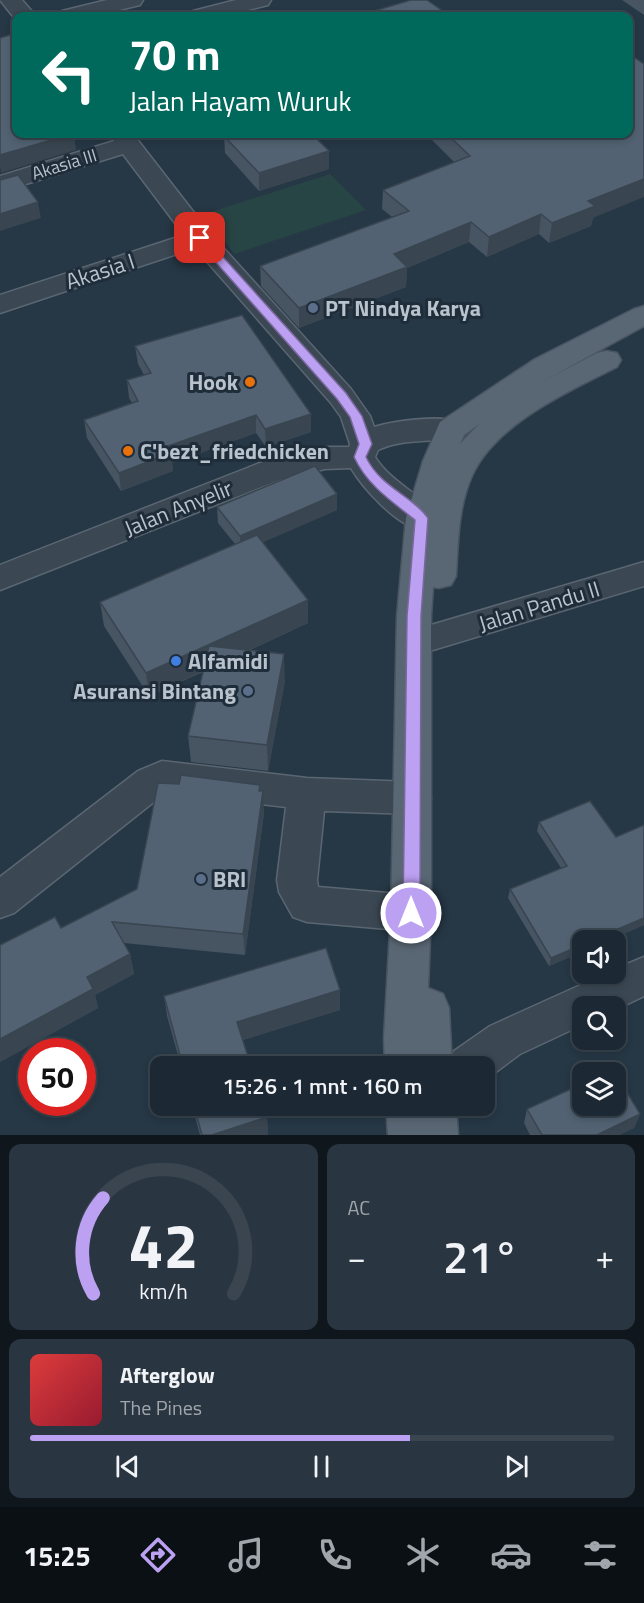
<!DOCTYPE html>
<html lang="id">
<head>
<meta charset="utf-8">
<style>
  body { margin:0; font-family:"Titillium Web",sans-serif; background:#293540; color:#f1f3f6; height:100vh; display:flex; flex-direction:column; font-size:22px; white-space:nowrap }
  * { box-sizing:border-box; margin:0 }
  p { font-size:20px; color:#a0a6ac }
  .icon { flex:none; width:33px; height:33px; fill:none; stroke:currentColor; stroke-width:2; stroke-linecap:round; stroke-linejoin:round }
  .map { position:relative; height:1135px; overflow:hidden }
  .side { display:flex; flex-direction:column; gap:9px; padding:9px; background:#0f171d; flex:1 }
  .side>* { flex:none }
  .top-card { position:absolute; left:12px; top:12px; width:621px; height:126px; border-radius:12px; box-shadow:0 3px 9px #0003,0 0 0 2px #3a454f; background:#00695c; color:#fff; overflow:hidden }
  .controls { position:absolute; left:572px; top:930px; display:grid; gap:12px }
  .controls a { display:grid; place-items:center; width:54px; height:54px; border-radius:12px; background:#1c2934; box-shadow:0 3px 9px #0003,0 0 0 2px #3a454f; font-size:30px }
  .speed { position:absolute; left:18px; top:1038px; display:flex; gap:12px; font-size:30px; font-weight:700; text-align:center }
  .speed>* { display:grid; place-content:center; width:78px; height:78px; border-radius:50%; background:#1c2934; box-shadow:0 3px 9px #0003,0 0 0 2px #3a454f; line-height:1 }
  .speed .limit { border:9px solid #d22; background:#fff; color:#111 }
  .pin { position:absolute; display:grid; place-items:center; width:51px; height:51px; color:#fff; margin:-26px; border-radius:12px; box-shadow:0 3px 9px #0006 }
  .me { position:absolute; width:66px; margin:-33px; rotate:0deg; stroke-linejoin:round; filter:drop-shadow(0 0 4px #0008) }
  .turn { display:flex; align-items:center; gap:21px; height:126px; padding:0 18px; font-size:27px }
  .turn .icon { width:78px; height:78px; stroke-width:2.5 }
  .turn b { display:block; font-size:42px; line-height:51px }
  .big { font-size:45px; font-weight:600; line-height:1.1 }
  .side .widget { flex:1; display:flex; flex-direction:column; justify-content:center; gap:9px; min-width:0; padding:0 21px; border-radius:12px; background:#293540 }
  .side .dial { align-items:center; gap:0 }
  .dial svg { height:156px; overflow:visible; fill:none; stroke:#3a454f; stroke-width:7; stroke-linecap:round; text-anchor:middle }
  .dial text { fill:#f1f3f6; stroke:none }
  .song { display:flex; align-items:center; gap:18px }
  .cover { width:72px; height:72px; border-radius:9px; background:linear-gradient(135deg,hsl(0 70% 55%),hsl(350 70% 35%)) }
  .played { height:6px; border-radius:3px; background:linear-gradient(90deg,#bca0f2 65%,#3a454f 65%) }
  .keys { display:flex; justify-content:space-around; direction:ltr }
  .heat { display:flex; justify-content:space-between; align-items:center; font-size:33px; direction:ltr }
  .side .tiles { flex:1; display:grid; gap:9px; grid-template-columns:1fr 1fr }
  .widget:last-child { grid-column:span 2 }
  .trip { position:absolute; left:150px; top:1056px; width:345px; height:60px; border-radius:12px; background:#1c2934; box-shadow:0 3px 9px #0003,0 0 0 2px #3a454f; font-weight:600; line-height:60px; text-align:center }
  .tabs { display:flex; height:96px; justify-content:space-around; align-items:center; background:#0b1015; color:#a0a6ac }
  .tabs .icon { width:42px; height:42px }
  .tabs .active { color:#bca0f2 }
  .tabs b { font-size:27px; color:#f1f3f6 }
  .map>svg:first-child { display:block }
  .green { fill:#284545 }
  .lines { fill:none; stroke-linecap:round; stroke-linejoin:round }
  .minor-casing { stroke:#5a6671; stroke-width:3 }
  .major-casing { stroke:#485460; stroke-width:3 }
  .minor { fill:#3b4854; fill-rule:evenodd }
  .major { fill:#596774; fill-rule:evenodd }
  .wall { fill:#475462 }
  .shaded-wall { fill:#394550 }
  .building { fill:#526272; stroke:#394550; stroke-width:1.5 }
  .route { fill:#bca0f2; stroke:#7a689d; stroke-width:1.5 }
  .service-dot { fill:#5c6f8a; stroke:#1f2d3a; stroke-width:2 }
  .food-dot { fill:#e8710a; stroke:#1f2d3a; stroke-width:2 }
  .shop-dot { fill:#3f7fe0; stroke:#1f2d3a; stroke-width:2 }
  .labels { text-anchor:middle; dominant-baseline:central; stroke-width:6; stroke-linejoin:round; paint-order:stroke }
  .far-street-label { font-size:18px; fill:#b9c3cd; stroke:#1f2d3a }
  .street-label { font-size:22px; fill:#b9c3cd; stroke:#1f2d3a }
  .poi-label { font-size:22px; font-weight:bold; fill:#b9c3cd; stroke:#1f2d3a; text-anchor:start }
</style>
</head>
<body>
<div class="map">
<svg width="644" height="1135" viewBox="0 0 644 1135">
  <rect width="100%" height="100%" fill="#263745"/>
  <path class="green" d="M 330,174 L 366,210 L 234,254 L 204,214 Z"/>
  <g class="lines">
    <defs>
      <path id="minor" d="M 0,0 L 22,0 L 36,16 L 16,16 L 16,20 Z
        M 107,0 L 143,0 L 140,5 L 94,16 L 59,16 L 62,11 Z
        M 236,0 L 271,0 L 268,5 L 224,16 L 190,16 L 193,11 Z
        M 109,134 L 133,134 L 209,232 L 351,389 L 370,416 L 374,427 C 397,420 439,415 462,422 L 466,429 L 462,436 C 434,444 405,437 378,450 L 375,457 C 392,484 425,496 438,518 L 433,526 C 428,528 424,530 419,529 C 396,525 362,487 351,468 L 325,469 L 279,480 L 0,590 L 0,565 L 260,463 L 325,447 L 349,447 L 350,444 L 341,417 L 331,403 L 195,248 L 0,313 L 0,295 L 184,235 L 123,154 L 0,192 L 0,176 L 114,141 Z
        M 644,562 L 644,586 L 433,650 L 421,646 L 416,637 L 421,628 Z
        M 162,761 L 307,778 L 412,782 L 425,787 L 431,798 L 425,809 L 412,814 L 324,811 L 317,880 L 318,887 L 411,895 L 425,900 L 431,913 L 425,926 L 411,931 L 307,922 L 293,917 L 279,892 L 277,880 L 286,807 L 165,793 L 14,913 L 0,918 L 0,877 L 138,771 Z
        M 644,957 L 644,996 L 615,1010 L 615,1006 L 582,1006 L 582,1025 L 520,1054 L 484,1081 L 484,1066 L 448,1066 L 454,1051 L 490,1026 L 605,974 L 615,974 L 615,969 Z"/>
      <path id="major" d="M 644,306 L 644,326 L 540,383 L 597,353 L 607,351 L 617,353 L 621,360 L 617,367 C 569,391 495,424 472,476 C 458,507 458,543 456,576 L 451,585 L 439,588 L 433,587 L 431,616 L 431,913 L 428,988 L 443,994 L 449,1008 L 452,1066 L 385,1066 L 384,1038 L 391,913 L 397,616 L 406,518 L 423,461 L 440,422 L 535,359 L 634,309 ZM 479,424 L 460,444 L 464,435 Z
        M 386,1106 L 456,1106 L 458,1135 L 388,1135 Z"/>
    </defs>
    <use href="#minor" class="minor-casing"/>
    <use href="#major" class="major-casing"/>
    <use href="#minor" class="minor"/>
    <use href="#major" class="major"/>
  </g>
  <path class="wall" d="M 622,0 L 644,0 L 644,15 Z
    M 426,134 L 628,134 L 593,218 L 591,226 L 549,243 L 539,234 L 487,257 L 469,242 L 407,268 L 406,287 L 299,328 L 261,286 L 260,266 L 392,217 L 382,209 L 383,190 L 454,162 Z
    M 224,136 L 329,151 L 329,169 L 259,191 L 225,153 Z
    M 135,346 L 311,414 L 311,432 L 266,447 L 256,433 L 172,463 L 173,471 L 121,491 L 87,438 L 84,420 L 132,403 L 129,398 L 127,380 L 144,375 L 138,364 Z
    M 337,494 L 337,510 L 263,542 L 308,623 L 250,650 L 285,681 L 268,771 L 191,762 L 188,736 L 203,672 L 149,696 L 104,626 L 100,602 L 235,544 L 218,523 L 217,507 Z
    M 179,784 L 260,785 L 264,813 L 245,955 L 124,943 L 130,954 L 134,974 L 95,995 L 98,1008 L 0,1062 L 0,945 L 61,928 L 137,889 Z
    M 539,822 L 616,837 L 644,825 L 644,925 L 609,940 L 582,940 L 582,952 L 549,966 L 508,898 L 510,889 L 561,868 L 537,831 Z
    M 340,990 L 340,1010 L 243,1040 L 251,1066 L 181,1066 L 167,1016 L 164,996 Z
    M 192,1106 L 263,1106 L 267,1117 L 268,1135 L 200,1135 Z
    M 527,1109 L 640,1114 L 634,1128 L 619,1135 L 530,1135 L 524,1123 Z"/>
  <path class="shaded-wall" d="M 72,134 L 74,134 L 76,150 L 1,173 L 0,166 L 0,155 Z
    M 329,151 L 329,169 L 259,191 L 259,173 Z
    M 644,179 L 644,197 L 593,218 L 591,226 L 549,243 L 552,223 L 588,201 Z
    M 38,202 L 41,218 L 0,231 L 0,214 Z
    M 541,214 L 539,234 L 487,257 L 489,237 Z
    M 471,222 L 469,242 L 407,268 L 406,287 L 299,328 L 299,308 L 394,254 Z
    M 311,414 L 311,432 L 266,447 L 265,429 Z
    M 256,415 L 256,433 L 172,463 L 173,471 L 121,491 L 119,473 L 165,447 Z
    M 337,494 L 337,510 L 241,552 L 240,536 Z
    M 308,600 L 308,623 L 149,696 L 146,673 Z
    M 284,654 L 285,681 L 268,771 L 267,745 Z
    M 260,785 L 261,801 L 263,791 L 264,813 L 245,955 L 243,934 Z
    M 644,918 L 644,925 L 609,940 L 592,940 Z
    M 582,945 L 582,952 L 549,966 L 551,958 Z
    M 130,954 L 134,974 L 95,995 L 98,1008 L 0,1062 L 0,1039 L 87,977 Z
    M 340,990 L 340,1010 L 239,1041 L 237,1022 Z
    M 640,1114 L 634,1128 L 619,1135 L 597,1135 Z
    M 267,1117 L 268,1135 L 212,1135 Z"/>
  <path class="building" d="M 411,0 L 427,0 L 450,16 L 357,16 Z
    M 16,33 L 16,134 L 72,134 L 0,155 L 0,38 Z
    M 628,53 L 644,64 L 644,179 L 588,201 L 595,206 L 552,223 L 541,214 L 489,237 L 471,222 L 394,254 L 407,267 L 299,308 L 260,266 L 409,211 L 383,190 L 470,156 L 447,134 L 628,134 Z
    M 233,134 L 312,134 L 329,151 L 259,173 L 224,136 Z
    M 18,175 L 38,202 L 0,214 L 0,180 Z
    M 242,315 L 311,414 L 265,429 L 256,415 L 165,447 L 171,453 L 119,473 L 84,420 L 138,401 L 127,380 L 151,373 L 135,346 Z
    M 315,466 L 337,494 L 240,536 L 217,507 Z
    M 257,535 L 308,600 L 146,673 L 100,602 Z
    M 209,646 L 284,654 L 267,745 L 188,736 Z
    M 181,775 L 260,785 L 259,791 L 263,791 L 243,934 L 112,922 L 130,954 L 87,977 L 93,989 L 0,1039 L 0,945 L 55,917 L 61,928 L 137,889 L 158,783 L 179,784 Z
    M 590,801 L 616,837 L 644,825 L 644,918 L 592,940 L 582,940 L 582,945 L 551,958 L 510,889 L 567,866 L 539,822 Z
    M 326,948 L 340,990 L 237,1022 L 251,1066 L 183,1066 L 164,996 Z
    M 613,1069 L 640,1114 L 597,1135 L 542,1135 L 527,1109 L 582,1084 L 582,1106 L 615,1106 L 615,1072 L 606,1072 Z
    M 194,1106 L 263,1106 L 267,1117 L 212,1135 L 202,1135 Z"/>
  <path class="route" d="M 200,235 L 204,236 L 346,393 L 362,416 L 372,444 L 366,457 C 381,488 412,495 428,518 L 421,616 L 420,913 L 417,918 L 411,920 L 406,918 L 403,913 L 407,616 L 415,520 C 391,501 367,485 354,457 L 359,444 L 350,417 L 337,399 L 197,241 L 195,238 Z"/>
  <g class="service-dot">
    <circle cx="313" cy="308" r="6"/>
    <circle cx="248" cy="691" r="6"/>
    <circle cx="201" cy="879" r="6"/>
  </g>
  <g class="food-dot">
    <circle cx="250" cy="382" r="6"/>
    <circle cx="128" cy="451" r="6"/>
  </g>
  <circle class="shop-dot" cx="176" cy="661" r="6"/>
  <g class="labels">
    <g class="far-street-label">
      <text transform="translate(64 164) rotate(-17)">Akasia III</text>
    </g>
    <g class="street-label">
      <text transform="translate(100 271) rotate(-18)">Akasia I</text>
      <text transform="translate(178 508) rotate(-22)">Jalan Anyelir</text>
      <text transform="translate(539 606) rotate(-17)">Jalan Pandu II</text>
    </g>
    <g class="poi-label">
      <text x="325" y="308">PT Nindya Karya</text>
      <text x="238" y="382" text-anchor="end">Hook</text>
      <text x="140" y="451">C'bezt_friedchicken</text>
      <text x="188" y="661">Alfamidi</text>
      <text x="236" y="691" text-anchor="end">Asuransi Bintang</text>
      <text x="213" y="879">BRI</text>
    </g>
  </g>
</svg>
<div class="controls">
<a><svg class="icon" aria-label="sound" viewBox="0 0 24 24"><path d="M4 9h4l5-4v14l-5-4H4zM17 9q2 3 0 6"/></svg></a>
<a><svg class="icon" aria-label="search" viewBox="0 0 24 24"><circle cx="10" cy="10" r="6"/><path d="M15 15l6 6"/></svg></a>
<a><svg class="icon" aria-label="layers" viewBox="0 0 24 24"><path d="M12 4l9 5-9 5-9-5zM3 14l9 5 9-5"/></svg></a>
</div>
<div class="speed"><div class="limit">50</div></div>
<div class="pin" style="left:200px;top:238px;background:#d93025"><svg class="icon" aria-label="arrive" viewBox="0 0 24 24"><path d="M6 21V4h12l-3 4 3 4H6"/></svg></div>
<svg class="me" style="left:411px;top:913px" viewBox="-20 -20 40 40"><circle r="17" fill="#bca0f2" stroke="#fff" stroke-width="3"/><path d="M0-11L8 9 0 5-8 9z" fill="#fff"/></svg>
<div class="trip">15:26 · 1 mnt · 160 m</div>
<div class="top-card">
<div class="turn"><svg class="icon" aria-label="left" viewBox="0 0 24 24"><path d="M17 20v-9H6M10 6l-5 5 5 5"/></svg><div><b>70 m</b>Jalan Hayam Wuruk</div></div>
</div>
</div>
<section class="side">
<div class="tiles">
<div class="widget dial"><svg viewBox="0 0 100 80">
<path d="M14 69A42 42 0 1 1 86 69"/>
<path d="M14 69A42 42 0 0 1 19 20" stroke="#bca0f2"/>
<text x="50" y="56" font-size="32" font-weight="700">42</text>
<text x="50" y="72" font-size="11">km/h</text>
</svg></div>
<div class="widget"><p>AC</p>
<div class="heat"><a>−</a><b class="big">21°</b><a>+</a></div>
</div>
<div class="widget">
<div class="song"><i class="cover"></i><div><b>Afterglow</b><p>The Pines</p></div></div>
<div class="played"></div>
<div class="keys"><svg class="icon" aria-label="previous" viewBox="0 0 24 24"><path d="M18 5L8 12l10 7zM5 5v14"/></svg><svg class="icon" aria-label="pause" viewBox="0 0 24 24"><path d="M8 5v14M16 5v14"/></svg><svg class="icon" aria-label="next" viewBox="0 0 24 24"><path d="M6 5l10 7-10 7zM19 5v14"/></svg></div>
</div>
</div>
</section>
<nav class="tabs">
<b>15:25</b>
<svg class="icon active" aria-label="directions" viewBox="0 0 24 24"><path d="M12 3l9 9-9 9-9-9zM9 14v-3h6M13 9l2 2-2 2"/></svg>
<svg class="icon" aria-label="music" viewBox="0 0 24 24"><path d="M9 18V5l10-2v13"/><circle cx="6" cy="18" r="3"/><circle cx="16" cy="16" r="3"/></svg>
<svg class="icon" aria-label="phone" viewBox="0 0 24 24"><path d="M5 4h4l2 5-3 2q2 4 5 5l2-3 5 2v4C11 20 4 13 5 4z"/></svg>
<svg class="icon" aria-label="climate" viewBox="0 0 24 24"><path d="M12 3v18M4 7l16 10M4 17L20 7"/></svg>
<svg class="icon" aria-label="car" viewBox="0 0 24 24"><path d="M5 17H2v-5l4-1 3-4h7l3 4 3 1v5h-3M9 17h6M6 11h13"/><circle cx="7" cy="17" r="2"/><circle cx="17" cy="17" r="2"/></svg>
<svg class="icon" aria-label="filters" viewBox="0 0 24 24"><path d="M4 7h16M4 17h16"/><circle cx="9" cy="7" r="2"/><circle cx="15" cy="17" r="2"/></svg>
</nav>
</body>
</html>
